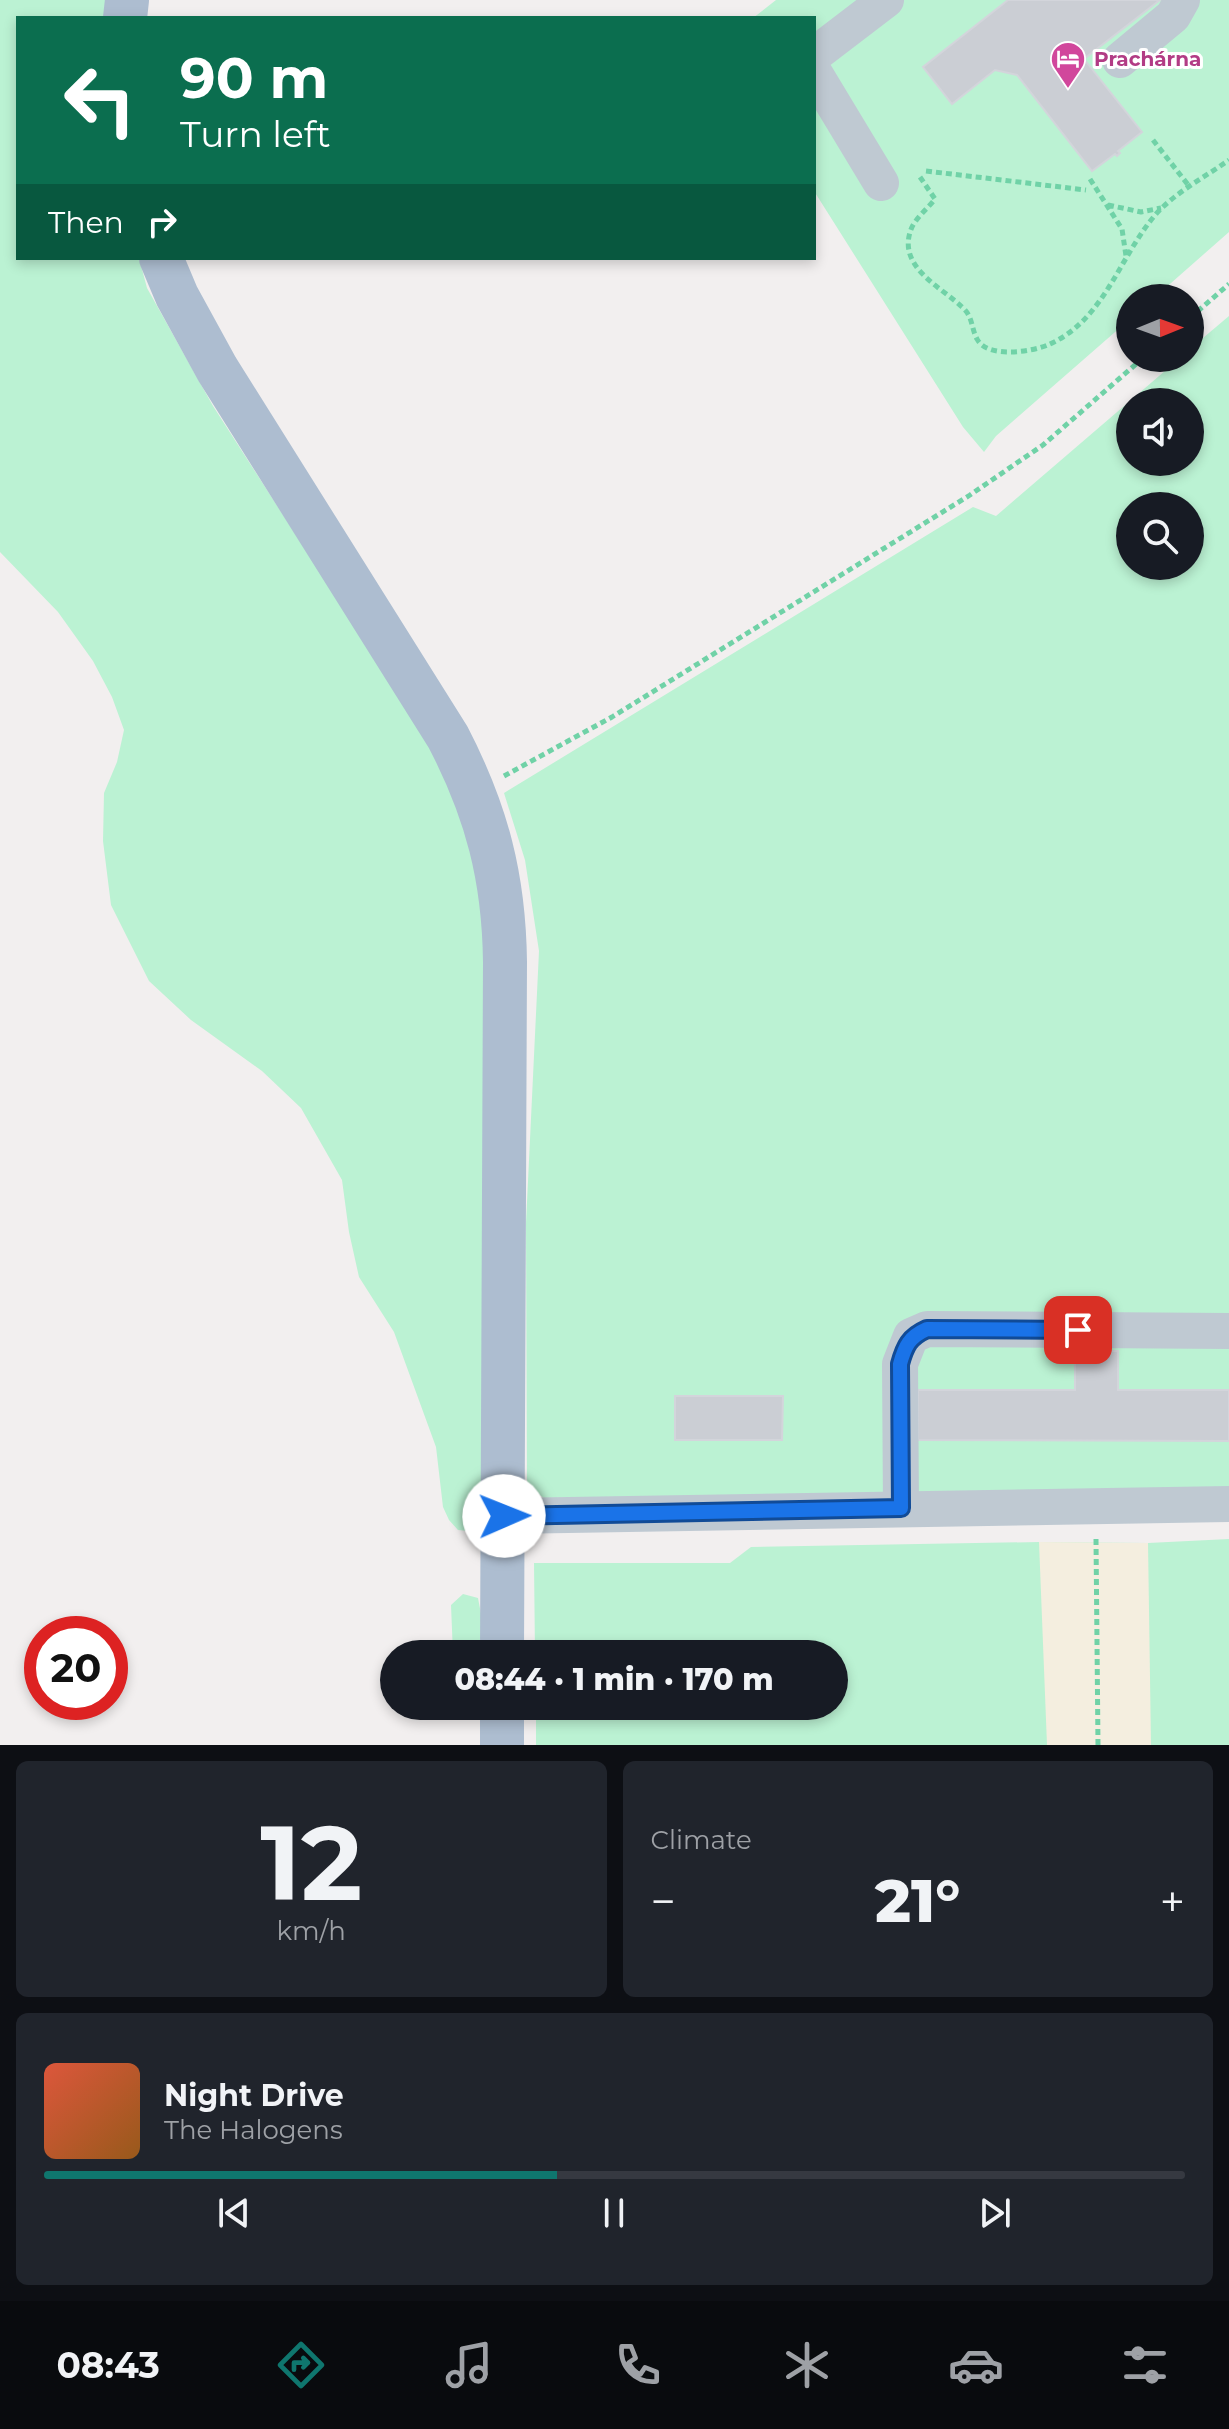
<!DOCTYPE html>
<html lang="en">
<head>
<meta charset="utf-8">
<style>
  body { margin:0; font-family:Montserrat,sans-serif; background:#20242c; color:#f1f3f6; height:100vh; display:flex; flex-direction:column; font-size:30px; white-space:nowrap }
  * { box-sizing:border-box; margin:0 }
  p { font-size:26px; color:#9ea1a6 }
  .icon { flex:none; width:44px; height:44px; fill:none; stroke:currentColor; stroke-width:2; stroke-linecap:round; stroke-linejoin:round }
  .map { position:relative; height:1745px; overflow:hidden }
  .drawer { display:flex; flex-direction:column; gap:16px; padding:16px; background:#0d0f14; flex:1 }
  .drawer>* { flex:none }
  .hud { position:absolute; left:16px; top:16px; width:800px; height:244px; border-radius:0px; box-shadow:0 4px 12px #0003; background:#0b6e4f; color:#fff; overflow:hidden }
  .needle { width:52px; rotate:89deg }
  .tools { position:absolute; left:1116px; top:284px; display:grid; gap:16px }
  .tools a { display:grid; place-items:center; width:88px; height:88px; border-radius:50%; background:#171b24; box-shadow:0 4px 12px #0003; font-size:40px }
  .speed { position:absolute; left:24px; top:1616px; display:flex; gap:16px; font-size:40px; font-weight:700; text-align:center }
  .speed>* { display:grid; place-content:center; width:104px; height:104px; border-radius:50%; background:#171b24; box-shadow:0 4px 12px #0003; line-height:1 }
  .speed .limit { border:12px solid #d22; background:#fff; color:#111 }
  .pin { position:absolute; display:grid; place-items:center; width:68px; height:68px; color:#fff; margin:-34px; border-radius:16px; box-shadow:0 4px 12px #0006 }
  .me { position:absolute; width:88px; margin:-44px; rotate:89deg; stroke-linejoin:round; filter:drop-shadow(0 0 6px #0008) }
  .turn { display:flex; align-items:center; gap:28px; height:168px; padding:0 32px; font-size:36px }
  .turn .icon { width:104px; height:104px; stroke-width:2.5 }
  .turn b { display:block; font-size:56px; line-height:68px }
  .then { display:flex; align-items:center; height:76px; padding:0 32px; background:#0003; gap:16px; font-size:30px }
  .big { font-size:60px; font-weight:800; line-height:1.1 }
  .drawer .tile { flex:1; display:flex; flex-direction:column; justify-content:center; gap:12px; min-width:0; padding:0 28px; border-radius:12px; background:#20242c }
  .drawer .dial { align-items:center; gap:0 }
  .dial b { font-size:104px; line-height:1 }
  .song { display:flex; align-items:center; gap:24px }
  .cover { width:96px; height:96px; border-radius:12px; background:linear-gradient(135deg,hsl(10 70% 55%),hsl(30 70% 35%)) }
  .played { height:8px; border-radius:4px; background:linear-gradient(90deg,#0f766e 45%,#363941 45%) }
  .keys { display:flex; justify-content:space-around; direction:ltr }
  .heat { display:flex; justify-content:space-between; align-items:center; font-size:44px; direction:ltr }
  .drawer .tiles { flex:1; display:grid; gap:16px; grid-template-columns:1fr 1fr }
  .tile:last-child { grid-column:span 2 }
  .trip { position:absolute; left:380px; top:1640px; width:468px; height:80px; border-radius:40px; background:#171b24; box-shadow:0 4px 12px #0003; font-weight:800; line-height:80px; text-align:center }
  .tabs { display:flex; height:128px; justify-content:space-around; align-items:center; background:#090b0e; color:#9ea1a6 }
  .tabs .icon { width:56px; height:56px }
  .tabs .selected { color:#0f766e }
  .tabs b { font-size:36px; color:#f1f3f6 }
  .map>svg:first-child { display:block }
  .green { fill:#bbf2d3; fill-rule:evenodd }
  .sand { fill:#f4eedf }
  .building { fill:#cbced4; stroke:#d3d5db; stroke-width:2 }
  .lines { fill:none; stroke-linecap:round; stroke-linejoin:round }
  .path { stroke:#70d2a7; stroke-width:5; stroke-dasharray:6 4; stroke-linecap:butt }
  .minor { stroke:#bfc9d2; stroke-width:36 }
  .major { stroke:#adbdd0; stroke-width:44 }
  .route-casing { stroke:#114b97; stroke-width:20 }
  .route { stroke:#1a73e8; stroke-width:14 }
  .labels { text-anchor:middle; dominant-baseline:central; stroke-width:6; stroke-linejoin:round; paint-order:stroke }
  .hotel-label { font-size:20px; font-weight:bold; fill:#b23c85; stroke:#fff; text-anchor:start }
</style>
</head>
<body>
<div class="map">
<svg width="1229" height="1745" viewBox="0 0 1229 1745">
  <rect width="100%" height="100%" fill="#f2efef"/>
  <path class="green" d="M 0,0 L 107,0 L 105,18 L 18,18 L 18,258 L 139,258 L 147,288 L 213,406 L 447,770 L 475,849 L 486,950 L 485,1517 L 478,1532 L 458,1530 L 449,1520 L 443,1507 L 436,1447 L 394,1332 L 359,1277 L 349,1232 L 342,1180 L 301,1108 L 262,1071 L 191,1020 L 149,981 L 111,905 L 103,841 L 104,793 L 117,762 L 124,730 L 112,697 L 93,661 L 58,612 L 0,552 Z
    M 776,0 L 1229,0 L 1229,232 L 1154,298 L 1130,298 L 1130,319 L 996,436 L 984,452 L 963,427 L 814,191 L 814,18 L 753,18 Z
    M 1229,316 L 1229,1490 L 544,1498 L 527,1487 L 526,1223 L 539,951 L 525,860 L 504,793 L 973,507 L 996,516 L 1180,358 L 1190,358 L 1190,349 ZM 1130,402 L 1190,402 L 1190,462 L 1130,462 ZM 1130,506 L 1190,506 L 1190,566 L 1130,566 Z
    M 1229,1539 L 1229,1745 L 536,1745 L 536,1706 L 834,1706 L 834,1654 L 535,1654 L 534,1563 L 730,1563 L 751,1547 L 1039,1542 L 1148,1543 Z
    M 463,1594 L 478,1598 C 481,1616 488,1636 480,1654 L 453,1654 L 451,1605 Z"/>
  <path class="sand" d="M 1039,1542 L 1148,1543 L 1151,1745 L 1047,1745 Z"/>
  <path class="building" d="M 1008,0 L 1160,0 L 1084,59 L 1142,132 L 1118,151 L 1120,153 L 1117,156 L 1115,154 L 1092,171 L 1017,75 L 995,70 L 952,104 L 923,67 Z
    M 1075,1351 L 1118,1351 L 1118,1390 L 1229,1390 L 1229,1441 L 918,1440 L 918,1390 L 1075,1390 Z
    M 675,1396 L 783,1396 L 782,1440 L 675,1440 Z"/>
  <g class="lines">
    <path class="path" d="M 1153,140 L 1189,186
      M 926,171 L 1086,190
      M 920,177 L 935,199 C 928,208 917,217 912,227 C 895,266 940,286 962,307 C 973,316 971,328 977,339 C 987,359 1033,352 1050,344 C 1105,319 1119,257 1156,214 C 1176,192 1205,177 1229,160
      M 1090,179 L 1122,229 L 1126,256
      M 1108,205 L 1141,212 L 1161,208
      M 1190,318 L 1229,284
      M 504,776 L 612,717 L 970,495 L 1043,445 L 1143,358
      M 1096,1539 L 1098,1745"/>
    <path class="minor" d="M 814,55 L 886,0
      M 1120,60 L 1173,16 L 1182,0
      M 814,72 L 881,183
      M 901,1508 L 900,1364 L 911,1336 L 927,1329 L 1229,1331
      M 504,1516 L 1229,1504"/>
    <path class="major" d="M 125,18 L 127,0
      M 161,258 L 177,296 L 217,369 L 448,737 C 487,812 504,878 505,962 L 502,1654
      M 502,1745 L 502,1706"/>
  </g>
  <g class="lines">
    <defs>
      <path id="route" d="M 504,1516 L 901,1508 L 900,1364 C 905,1346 909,1337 927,1329 L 1078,1330"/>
    </defs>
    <use href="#route" class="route-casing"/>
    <use href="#route" class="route"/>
  </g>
  <defs>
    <symbol id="hotel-pin" viewBox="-11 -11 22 30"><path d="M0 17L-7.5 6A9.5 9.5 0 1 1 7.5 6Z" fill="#d1479c" stroke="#fff"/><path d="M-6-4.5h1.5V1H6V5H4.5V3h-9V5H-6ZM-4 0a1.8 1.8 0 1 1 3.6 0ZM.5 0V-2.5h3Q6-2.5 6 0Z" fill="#fff"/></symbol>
  </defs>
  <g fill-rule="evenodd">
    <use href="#hotel-pin" x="1048" y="39" width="40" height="54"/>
  </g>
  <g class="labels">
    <g class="hotel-label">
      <text x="1094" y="59">Prachárna</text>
    </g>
  </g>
</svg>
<div class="tools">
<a><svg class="needle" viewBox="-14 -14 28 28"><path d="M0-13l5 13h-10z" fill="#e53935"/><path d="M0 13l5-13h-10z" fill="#9ea1a6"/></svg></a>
<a><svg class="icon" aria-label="sound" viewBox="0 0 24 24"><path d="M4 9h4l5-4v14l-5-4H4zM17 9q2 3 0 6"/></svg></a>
<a><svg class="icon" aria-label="search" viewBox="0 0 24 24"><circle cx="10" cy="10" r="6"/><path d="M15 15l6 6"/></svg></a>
</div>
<div class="speed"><div class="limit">20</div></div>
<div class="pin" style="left:1078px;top:1330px;background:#d93025"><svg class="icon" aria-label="arrive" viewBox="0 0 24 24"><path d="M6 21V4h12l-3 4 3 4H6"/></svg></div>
<svg class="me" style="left:504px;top:1516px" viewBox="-20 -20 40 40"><circle r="19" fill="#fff"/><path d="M0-13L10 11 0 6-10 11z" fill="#1a73e8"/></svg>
<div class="trip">08:44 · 1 min · 170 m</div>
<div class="hud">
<div class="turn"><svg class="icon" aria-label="left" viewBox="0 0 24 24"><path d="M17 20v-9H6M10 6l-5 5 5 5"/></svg><div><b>90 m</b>Turn left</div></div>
<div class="then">Then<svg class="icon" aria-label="right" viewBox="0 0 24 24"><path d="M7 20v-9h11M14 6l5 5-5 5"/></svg></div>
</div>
</div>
<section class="drawer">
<div class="tiles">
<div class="tile dial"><b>12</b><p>km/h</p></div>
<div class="tile"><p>Climate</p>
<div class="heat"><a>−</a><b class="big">21°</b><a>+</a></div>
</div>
<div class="tile">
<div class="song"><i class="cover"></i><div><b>Night Drive</b><p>The Halogens</p></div></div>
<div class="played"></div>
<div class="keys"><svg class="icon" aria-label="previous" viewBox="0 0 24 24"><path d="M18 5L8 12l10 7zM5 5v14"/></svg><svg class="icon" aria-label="pause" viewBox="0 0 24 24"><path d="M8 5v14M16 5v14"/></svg><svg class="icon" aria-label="next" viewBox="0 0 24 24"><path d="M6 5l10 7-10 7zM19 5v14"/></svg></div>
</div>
</div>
</section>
<nav class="tabs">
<b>08:43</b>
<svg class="icon selected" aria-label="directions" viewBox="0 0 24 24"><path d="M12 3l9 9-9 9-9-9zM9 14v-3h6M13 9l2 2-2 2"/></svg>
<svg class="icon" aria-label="music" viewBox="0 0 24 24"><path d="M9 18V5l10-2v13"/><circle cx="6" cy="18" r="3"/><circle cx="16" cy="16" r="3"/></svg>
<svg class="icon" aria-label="phone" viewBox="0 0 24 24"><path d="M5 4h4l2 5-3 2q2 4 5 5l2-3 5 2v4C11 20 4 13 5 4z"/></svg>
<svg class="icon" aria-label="climate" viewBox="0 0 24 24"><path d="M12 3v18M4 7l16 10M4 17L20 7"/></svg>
<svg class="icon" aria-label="car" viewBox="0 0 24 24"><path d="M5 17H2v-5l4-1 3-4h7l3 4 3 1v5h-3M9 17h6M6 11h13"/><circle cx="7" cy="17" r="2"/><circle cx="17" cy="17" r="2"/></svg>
<svg class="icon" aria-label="filters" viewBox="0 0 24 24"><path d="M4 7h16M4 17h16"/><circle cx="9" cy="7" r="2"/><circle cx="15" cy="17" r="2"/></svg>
</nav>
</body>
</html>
